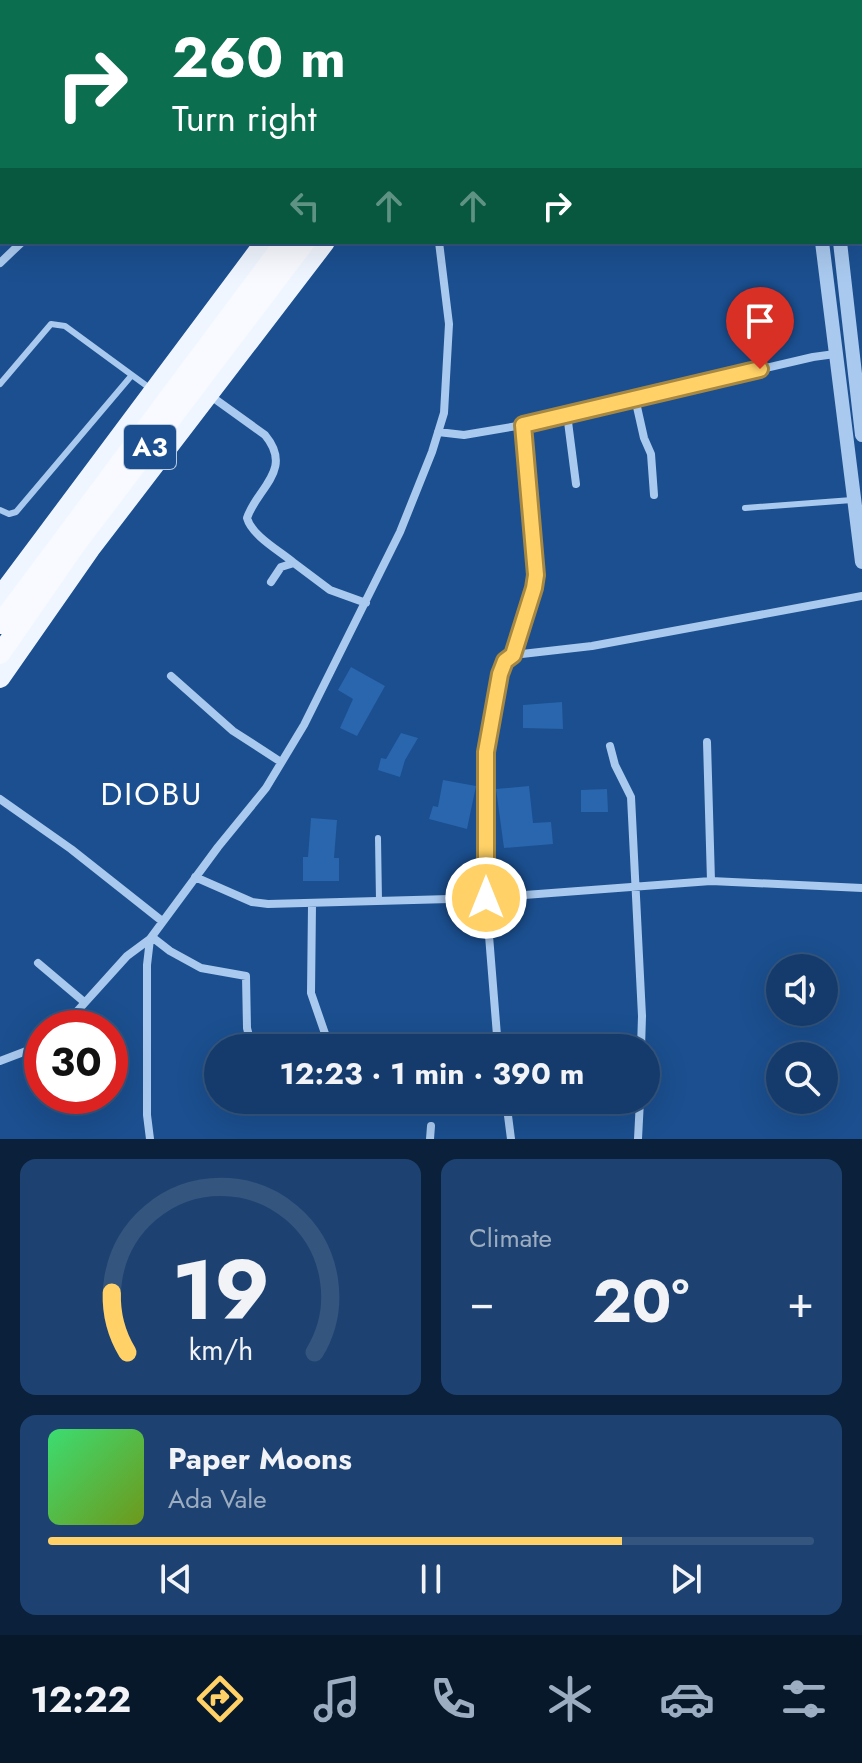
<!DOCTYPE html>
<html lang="en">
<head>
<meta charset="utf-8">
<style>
  body { margin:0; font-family:Jost,sans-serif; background:#1d4271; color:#f1f3f6; height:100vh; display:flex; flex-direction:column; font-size:30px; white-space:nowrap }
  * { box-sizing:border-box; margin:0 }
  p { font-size:26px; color:#9dadc1 }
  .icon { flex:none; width:44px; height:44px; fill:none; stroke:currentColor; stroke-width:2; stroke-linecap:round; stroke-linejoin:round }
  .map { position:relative; height:1139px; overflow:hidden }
  .sheet { display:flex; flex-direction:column; gap:20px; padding:20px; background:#0b203b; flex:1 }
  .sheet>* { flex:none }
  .banner { position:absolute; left:0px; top:0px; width:862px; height:244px; box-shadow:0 8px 32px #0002,0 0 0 2px #33557e; background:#0b6e4f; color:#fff; overflow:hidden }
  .controls { position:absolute; left:766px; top:954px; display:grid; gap:16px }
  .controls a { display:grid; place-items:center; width:72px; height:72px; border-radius:50%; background:#143b6b; box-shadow:0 8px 32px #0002,0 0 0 2px #33557e; font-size:40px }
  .speed { position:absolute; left:24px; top:1010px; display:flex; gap:16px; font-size:40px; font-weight:700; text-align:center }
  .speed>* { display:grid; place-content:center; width:104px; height:104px; border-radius:50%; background:#143b6b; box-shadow:0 8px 32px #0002,0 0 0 2px #33557e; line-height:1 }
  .speed .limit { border:12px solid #d22; background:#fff; color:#111 }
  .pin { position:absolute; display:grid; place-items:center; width:68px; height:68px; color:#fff; margin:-82px -34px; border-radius:50% 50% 50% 0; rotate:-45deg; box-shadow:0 0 8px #0007 }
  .pin .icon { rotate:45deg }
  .me { position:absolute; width:88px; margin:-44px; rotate:0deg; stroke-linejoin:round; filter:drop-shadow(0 0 6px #0008) }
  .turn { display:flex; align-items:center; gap:28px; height:168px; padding:0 40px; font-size:36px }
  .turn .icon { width:104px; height:104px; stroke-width:2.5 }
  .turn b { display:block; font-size:56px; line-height:68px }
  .lanes { display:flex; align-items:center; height:76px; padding:0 40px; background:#0003; justify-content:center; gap:40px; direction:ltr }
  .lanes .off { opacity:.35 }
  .big { font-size:60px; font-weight:700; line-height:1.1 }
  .sheet .card { flex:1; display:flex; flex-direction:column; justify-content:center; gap:12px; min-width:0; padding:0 28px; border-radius:16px; background:#1d4271 }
  .sheet .dial { align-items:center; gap:0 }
  .dial svg { height:208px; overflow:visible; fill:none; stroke:#33557e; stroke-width:7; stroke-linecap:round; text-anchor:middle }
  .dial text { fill:#f1f3f6; stroke:none }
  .song { display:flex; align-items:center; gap:24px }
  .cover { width:96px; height:96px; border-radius:12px; background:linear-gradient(135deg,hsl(140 70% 55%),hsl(80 70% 35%)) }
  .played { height:8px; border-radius:4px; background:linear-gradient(90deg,#ffd166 75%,#33557e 75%) }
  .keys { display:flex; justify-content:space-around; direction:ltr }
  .heat { display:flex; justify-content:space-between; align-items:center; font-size:44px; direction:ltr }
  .sheet .tiles { flex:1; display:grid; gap:20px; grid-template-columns:1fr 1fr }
  .card:last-child { grid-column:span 2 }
  .trip { position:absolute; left:204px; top:1034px; width:456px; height:80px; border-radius:40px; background:#143b6b; box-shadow:0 8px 32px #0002,0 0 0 2px #33557e; font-weight:700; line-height:80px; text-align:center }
  .tabs { display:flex; height:128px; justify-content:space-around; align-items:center; background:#08182b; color:#9dadc1 }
  .tabs .icon { width:56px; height:56px }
  .tabs .on { color:#ffd166 }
  .tabs b { font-size:36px; color:#f1f3f6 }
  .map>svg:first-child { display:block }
  .building { fill:#2a66ad }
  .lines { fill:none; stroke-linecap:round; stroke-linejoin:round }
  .service { stroke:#a9c9ee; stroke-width:6 }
  .minor { stroke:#a9c9ee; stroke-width:8 }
  .tertiary { stroke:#a9c9ee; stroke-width:14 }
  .primary { stroke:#f0f6ff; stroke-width:20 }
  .trunk { stroke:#f8faff; stroke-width:20 }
  .route-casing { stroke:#a68842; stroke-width:20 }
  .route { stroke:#ffd166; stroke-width:14 }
  .labels { text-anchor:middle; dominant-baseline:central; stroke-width:8; stroke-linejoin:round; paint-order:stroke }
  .shield { fill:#1b4f8f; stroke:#bbcadd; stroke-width:2 }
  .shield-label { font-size:26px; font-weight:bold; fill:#fff }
  .quarter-label { font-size:32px; letter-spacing:2px; fill:#fff; stroke:#1b4f8f }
</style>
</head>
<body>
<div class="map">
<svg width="862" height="1139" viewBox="0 0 862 1139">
  <rect width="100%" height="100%" fill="#1b4f8f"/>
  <path class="building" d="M 351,667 L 385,686 L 357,736 L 340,728 L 353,699 L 338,690 Z
    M 562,702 L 563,729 L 523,728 L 523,705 Z
    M 401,733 L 418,738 L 405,760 L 400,777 L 378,770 L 381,758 L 386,759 Z
    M 443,780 L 476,786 L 467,829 L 429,819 L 433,806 L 438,807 Z
    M 529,786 L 533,823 L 551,822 L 553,844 L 504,848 L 496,789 Z
    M 607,789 L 608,812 L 581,812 L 581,790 Z
    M 311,818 L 337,820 L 334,858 L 339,858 L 339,881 L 303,881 L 303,857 L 308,857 Z"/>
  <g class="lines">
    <path class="service" d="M 0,384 L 51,324 L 65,326 L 151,389
      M 745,508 L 852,500
      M 0,510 L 9,514 L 16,512 L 132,375
      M 378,838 L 379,901"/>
    <path class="minor" d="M 35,0 L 37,2
      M 583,0 L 588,2
      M 692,0 L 692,2
      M 150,2 L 152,0
      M 860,21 L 862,21
      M 0,141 L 2,139
      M 860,155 L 862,154
      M 860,189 L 862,191
      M 0,218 L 2,220
      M 0,263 L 22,242
      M 208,394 L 265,435 C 294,470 257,488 247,518 C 252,536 280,551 294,563
      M 635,398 L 644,438 L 651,454 L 654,495
      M 567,414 L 576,484
      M 438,432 L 464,435 L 523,425 L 813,357 L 835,354
      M 271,582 L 281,567 L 294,563 L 330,590 L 366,603
      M 513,655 L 534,588 L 536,575 L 523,425
      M 171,676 L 233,731 L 281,762
      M 707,742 L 711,881
      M 610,746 L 615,765 L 631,797 L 642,1016 L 641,1048
      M 0,799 L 71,849 L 162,921
      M 195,877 L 252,902 L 268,904 L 486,898 L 711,881 L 862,888
      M 312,905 L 311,993 L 330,1048
      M 152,937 L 170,951 L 201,968 L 246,976 L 247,1028 L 252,1048
      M 150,939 L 147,965 L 147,1115 L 150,1139
      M 38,963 L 83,1001
      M 62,1028 L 127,956 L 150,939 L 218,847 L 266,788 L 304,725 L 400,532 L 432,452 L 444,413 L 449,324 L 439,242
      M 498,1048 L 486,898 L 486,752 L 500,674 L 505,661 L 513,655 L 592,646 L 862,596
      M 0,1061 L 42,1045
      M 506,1100 L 511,1139
      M 430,1139 L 431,1126
      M 638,1139 L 640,1100"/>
    <path class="tertiary" d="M 811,0 L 811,2
      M 826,0 L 826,2
      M 822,242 L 862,562
      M 840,242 L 862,435"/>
    <path class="primary" d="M 445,2 L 446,0
      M 508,2 L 509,0
      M 0,597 L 265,242
      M 0,678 L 90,549 L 325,242"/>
    <path class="trunk" d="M 466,2 L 468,0
      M 488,2 L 489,0
      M 0,624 L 285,242
      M 0,654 L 74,547 L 305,242"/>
  </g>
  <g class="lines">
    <defs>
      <path id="route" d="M 486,898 L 486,752 L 500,674 L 505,661 L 513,655 L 534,588 L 536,575 L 523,425 L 760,369"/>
    </defs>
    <use href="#route" class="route-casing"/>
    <use href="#route" class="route"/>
  </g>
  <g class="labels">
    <rect class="shield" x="124" y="425" width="52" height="44" rx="6"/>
    <g class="shield-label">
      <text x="150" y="447">A3</text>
    </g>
    <g class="quarter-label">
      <text x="152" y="794">DIOBU</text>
    </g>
  </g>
</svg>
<div class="controls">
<a><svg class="icon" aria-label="sound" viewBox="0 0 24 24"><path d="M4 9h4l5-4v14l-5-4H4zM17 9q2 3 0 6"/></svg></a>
<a><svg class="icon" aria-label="search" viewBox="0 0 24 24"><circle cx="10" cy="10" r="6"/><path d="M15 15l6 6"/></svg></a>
</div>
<div class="speed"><div class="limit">30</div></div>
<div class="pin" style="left:760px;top:369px;background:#d93025"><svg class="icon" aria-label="arrive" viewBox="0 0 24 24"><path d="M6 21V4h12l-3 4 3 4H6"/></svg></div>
<svg class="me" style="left:486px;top:898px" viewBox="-20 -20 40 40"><circle r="17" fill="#ffd166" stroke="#fff" stroke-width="3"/><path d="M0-11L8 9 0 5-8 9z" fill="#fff"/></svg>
<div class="trip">12:23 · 1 min · 390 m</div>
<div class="banner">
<div class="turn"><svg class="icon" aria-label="right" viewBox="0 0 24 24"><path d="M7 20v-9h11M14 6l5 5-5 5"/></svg><div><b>260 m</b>Turn right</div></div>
<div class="lanes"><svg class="icon off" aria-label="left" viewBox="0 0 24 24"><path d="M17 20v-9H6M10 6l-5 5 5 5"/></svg><svg class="icon off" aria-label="ahead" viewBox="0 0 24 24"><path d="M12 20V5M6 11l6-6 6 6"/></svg><svg class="icon off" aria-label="ahead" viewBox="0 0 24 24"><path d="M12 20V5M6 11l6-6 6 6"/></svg><svg class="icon" aria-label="right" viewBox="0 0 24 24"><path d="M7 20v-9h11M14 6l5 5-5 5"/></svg></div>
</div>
</div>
<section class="sheet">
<div class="tiles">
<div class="card dial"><svg viewBox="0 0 100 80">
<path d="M14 69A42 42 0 1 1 86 69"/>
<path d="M14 69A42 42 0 0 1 8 46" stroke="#ffd166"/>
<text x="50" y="56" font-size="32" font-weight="700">19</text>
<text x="50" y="72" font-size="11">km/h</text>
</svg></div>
<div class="card"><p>Climate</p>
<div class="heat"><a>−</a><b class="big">20°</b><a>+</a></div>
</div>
<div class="card">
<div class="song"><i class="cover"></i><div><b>Paper Moons</b><p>Ada Vale</p></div></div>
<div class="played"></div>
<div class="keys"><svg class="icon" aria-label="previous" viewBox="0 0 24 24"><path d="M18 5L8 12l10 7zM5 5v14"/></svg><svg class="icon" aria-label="pause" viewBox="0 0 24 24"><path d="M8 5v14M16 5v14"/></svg><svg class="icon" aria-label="next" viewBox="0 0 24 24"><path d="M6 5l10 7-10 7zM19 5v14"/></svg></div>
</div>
</div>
</section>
<nav class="tabs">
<b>12:22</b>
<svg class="icon on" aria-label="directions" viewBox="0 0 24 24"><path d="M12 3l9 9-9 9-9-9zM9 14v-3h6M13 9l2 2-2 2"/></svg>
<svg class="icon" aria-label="music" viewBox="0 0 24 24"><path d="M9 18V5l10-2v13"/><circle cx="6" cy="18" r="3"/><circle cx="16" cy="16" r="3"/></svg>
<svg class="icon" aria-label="phone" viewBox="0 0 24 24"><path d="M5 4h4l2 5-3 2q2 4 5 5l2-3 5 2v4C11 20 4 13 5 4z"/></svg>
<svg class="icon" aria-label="climate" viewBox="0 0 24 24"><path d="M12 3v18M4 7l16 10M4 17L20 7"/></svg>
<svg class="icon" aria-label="car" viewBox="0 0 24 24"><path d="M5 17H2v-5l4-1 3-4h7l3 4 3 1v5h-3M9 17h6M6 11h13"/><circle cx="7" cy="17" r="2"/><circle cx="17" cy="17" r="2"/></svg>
<svg class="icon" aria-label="filters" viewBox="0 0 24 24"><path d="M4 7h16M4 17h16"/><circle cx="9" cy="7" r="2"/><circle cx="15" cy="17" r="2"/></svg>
</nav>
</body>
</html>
